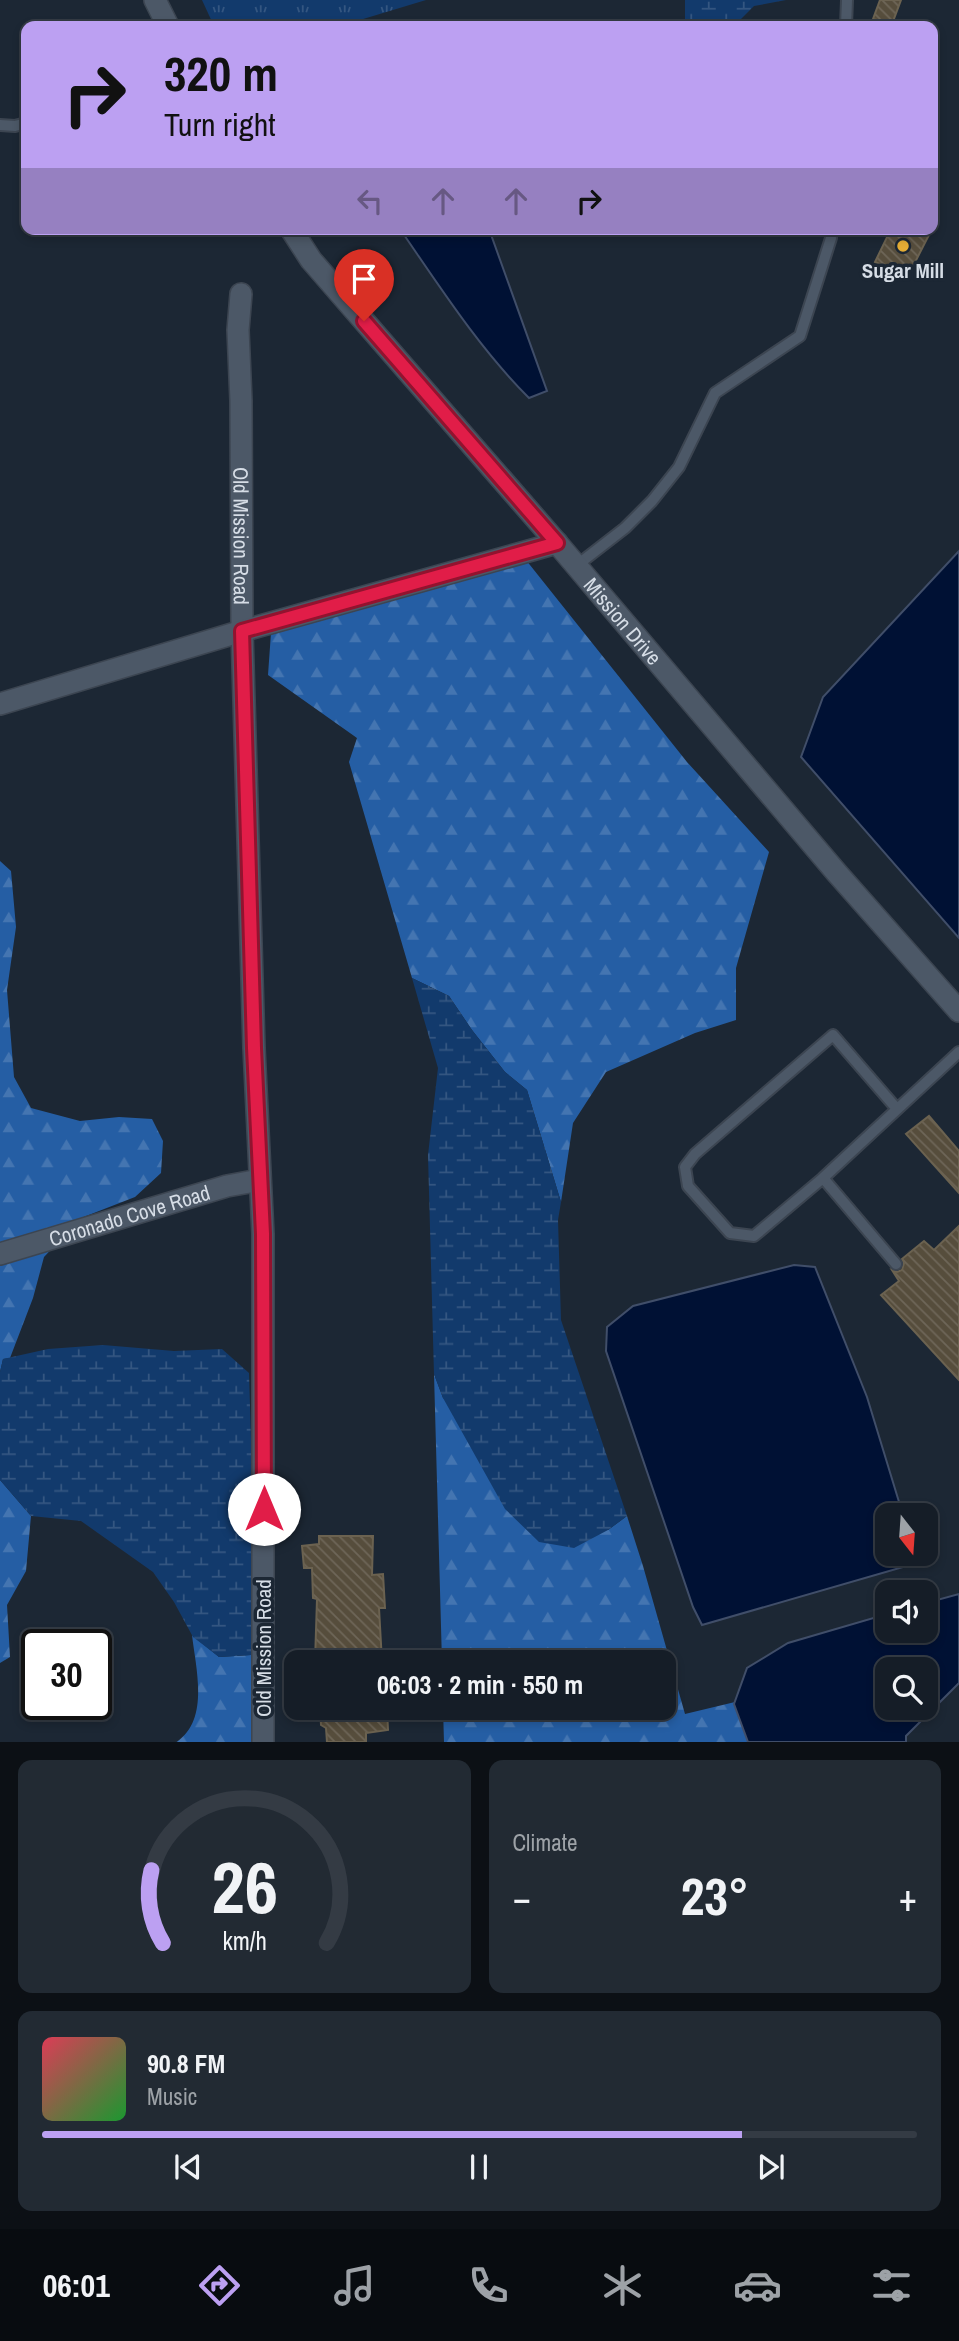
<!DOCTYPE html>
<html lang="en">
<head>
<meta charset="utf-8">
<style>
  body { margin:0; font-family:"Archivo Narrow",sans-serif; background:#222a33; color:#f1f3f6; height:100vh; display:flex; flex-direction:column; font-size:26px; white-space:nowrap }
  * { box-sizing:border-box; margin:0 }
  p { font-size:23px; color:#9da2a7 }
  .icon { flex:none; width:38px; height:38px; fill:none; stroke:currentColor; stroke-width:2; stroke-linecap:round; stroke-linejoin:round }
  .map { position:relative; height:1742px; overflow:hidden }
  .side { display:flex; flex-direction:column; gap:18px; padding:18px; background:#0c1015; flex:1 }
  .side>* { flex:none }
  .banner { position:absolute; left:21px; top:21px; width:917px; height:214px; border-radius:14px; box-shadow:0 4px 10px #0003,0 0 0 2px #343b44; background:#bca0f2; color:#111; overflow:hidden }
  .needle { width:46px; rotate:163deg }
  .controls { position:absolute; left:875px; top:1503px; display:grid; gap:14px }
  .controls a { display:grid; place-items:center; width:63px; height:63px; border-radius:14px; background:#151d27; box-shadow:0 4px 10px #0003,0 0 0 2px #343b44; font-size:35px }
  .speed { position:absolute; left:21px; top:1629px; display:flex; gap:14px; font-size:35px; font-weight:700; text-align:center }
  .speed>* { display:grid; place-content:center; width:91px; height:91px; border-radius:50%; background:#151d27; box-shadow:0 4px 10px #0003,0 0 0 2px #343b44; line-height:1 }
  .speed .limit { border:4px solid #111; border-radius:10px; background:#fff; color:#111 }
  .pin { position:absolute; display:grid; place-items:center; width:60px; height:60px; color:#fff; margin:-72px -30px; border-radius:50% 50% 50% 0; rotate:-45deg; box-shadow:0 0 7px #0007 }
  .pin .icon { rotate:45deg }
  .me { position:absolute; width:77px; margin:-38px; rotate:0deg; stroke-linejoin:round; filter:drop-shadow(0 0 5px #0008) }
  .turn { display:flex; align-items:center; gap:24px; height:147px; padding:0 28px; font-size:32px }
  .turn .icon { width:91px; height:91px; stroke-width:2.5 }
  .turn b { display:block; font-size:49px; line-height:60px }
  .lanes { display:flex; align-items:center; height:66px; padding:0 28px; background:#0003; justify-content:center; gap:35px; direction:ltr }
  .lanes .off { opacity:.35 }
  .big { font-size:52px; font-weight:700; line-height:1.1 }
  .side .widget { flex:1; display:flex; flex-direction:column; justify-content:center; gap:10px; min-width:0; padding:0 24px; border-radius:14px; background:#222a33 }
  .side .dial { align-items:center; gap:0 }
  .dial svg { height:182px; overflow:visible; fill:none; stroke:#343b44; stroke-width:7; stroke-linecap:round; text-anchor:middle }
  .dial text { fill:#f1f3f6; stroke:none }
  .song { display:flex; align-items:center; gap:21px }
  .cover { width:84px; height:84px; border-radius:10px; background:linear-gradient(135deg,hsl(350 70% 55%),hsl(130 70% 35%)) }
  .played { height:7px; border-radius:4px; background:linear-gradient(90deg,#bca0f2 80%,#343b44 80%) }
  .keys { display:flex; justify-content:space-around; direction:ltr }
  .heat { display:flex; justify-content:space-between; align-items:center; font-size:38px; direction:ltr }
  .side .tiles { flex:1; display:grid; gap:18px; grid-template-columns:1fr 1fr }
  .widget:last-child { grid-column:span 2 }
  .trip { position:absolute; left:284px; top:1650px; width:392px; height:70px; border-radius:14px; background:#151d27; box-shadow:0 4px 10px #0003,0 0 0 2px #343b44; font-weight:700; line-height:70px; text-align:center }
  .tabs { display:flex; height:112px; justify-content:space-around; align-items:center; background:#080c10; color:#9da2a7 }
  .tabs .icon { width:49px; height:49px }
  .tabs .selected { color:#bca0f2 }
  .tabs b { font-size:32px; color:#f1f3f6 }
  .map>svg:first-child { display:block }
  .grass { fill:url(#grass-tufts) }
  .forest { fill:url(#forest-firs) }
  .wetland { fill:url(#wetland-marsh) }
  .water { fill:#001134; stroke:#404e69; stroke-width:2; fill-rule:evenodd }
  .building { fill:url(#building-back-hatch); stroke:#6b6250; stroke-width:2 }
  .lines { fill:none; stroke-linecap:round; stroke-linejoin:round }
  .lane-casing { stroke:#3c4551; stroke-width:14 }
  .street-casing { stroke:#3c4551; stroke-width:24 }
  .secondary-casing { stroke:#3c4551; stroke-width:24 }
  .lane { stroke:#4c5867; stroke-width:10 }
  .street { stroke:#4c5867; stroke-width:21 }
  .secondary { stroke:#4c5867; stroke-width:21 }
  .route-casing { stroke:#92132f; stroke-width:18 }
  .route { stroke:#e11d48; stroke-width:12 }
  .poi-dot { fill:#e5ad35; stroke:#1c2734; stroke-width:2.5 }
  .labels { text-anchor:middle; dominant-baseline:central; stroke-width:7; stroke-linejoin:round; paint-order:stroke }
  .poi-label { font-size:21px; font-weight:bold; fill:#d6dde6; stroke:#1c2734 }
  .street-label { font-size:21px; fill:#d6dde6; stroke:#1c2734 }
</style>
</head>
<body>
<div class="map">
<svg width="959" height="1743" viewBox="0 0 959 1743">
  <defs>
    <pattern id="grass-tufts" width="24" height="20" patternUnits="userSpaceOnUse" patternTransform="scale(1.75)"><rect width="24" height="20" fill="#123a6c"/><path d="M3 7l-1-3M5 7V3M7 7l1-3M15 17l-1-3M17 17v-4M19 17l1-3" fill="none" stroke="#345681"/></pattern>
    <pattern id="forest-firs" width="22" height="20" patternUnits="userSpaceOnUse" patternTransform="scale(1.75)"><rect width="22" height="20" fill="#255ea4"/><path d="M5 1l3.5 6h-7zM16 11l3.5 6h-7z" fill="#4475b1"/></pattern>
    <pattern id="wetland-marsh" width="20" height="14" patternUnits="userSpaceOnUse" patternTransform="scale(1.75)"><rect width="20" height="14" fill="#123a6c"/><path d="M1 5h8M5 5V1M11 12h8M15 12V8" fill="none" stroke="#345681"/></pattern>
    <pattern id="building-back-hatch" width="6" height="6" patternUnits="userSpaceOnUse" patternTransform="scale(1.75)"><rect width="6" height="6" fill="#564d3c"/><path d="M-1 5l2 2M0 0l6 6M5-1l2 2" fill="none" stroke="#6e6658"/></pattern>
  </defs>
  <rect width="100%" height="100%" fill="#1c2734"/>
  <path class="grass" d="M 202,0 L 426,0 L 340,26 L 214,26 Z"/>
  <path class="forest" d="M 518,550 L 687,762 L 769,852 L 736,968 L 736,1020 L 695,1033 L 606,1072 L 573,1123 L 561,1202 L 527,1090 L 505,1072 L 472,1030 L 449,996 L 412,978 L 349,762 L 357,738 L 268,675 L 271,633 Z
    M 0,861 L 11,871 L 16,927 L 7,990 L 14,1077 L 31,1108 L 80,1121 L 119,1117 L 152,1119 L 163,1141 L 161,1173 L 135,1197 L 81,1218 L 44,1257 L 33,1298 L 10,1358 L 3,1359 L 0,1372 Z
    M 434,1374 L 443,1398 L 608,1530 L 627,1516 L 643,1566 L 685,1714 L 735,1702 L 748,1742 L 444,1742 L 443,1708 L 663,1708 L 663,1662 L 442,1662 Z
    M 0,1480 L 31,1516 L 26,1571 L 7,1605 L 10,1657 L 0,1663 Z
    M 192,1635 L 219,1657 L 251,1655 L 261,1742 L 175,1743 C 210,1721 196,1670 192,1635 Z"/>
  <path class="wetland" d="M 685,0 L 786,0 L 754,6 L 734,26 L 685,26 Z
    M 412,978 L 449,996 L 472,1030 L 505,1072 L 527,1090 L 561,1202 L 558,1220 L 561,1320 L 627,1516 L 608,1530 L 574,1548 L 539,1542 L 505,1509 L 443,1398 L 434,1374 L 428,1155 L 438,1068 Z
    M 103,1345 L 174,1351 L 222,1349 L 249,1373 L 256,1605 L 251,1655 L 219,1657 L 193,1637 L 174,1602 L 153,1572 L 81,1521 L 31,1516 L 0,1480 L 0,1372 L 3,1359 L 48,1349 Z"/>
  <path class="water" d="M 400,229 L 489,229 L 547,391 L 529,398 C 479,348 440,287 400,229 Z
    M 959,551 L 959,938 L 801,757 L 823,697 Z
    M 794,1265 L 815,1267 L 867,1397 L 903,1515 L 887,1516 L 887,1554 L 910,1554 L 910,1565 L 702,1625 L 693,1607 L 606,1351 L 607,1327 L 633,1306 Z
    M 959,1594 L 959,1683 L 906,1736 L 906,1742 L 748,1742 L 734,1704 L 747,1668 L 788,1643 L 887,1614 L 887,1631 L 926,1631 L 926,1603 ZM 887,1670 L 926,1670 L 926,1708 L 887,1708 Z"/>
  <path class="building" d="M 880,0 L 901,0 L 892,24 L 873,19 Z
    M 891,229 L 932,229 L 908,276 L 875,262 Z
    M 929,1116 L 959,1151 L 959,1193 L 906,1134 Z
    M 959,1226 L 959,1380 L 881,1295 L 899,1281 L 892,1270 L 897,1272 L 902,1270 L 904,1263 L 902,1259 L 924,1241 L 934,1250 Z
    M 319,1536 L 373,1536 L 372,1575 L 383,1574 L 385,1608 L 379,1608 L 382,1662 L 315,1662 L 317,1599 L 313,1598 L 312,1568 L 304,1568 L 302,1546 L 319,1544 Z
    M 320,1708 L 387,1708 L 388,1730 L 366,1733 L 366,1742 L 327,1742 L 326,1728 L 321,1725 Z"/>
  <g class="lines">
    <defs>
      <path id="lane" d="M 846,26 L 847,0
        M 0,125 L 15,126 L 26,123
        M 576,566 L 625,528 L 652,501 L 679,467 L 715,393 L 800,336 L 831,238 L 830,229
        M 823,1178 L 754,1236 L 730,1233 L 688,1186 L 685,1167 L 695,1154 L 833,1035 L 897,1109
        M 896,1264 L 823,1178 L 959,1052"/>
      <g id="street">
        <path id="s1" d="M 241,294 L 238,330 L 241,401 L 242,631 L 254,1048 L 263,1234 L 263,1743"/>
        <path d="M 0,704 L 242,631 L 557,543"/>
        <path id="s2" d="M 0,1254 L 227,1186 L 260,1180"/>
      </g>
      <g id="secondary">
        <path d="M 155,0 L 168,26"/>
        <path id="s3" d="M 291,229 L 311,260 L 557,543 L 836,872 L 959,1011"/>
      </g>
    </defs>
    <use href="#lane" class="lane-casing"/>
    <use href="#street" class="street-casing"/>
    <use href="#secondary" class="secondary-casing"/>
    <use href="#lane" class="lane"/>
    <use href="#street" class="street"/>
    <use href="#secondary" class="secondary"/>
  </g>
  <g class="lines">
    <defs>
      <path id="route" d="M 264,1509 L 263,1234 L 254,1048 L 242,631 L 557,543 L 364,321"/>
    </defs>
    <use href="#route" class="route-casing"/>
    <use href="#route" class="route"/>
  </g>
  <circle class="poi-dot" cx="903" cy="246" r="7"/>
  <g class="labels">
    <g class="poi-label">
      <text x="903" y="270">Sugar Mill</text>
    </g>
    <g class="street-label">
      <text stroke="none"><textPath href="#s1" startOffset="242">Old Mission Road</textPath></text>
      <text stroke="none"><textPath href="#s3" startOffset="514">Mission Drive</textPath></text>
      <text stroke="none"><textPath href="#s2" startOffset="135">Coronado Cove Road</textPath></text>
      <text transform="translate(263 1648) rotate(-90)">Old Mission Road</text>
    </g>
  </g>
</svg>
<div class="controls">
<a><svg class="needle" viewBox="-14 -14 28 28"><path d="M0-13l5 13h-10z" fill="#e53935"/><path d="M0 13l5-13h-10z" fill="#9da2a7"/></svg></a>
<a><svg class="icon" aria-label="sound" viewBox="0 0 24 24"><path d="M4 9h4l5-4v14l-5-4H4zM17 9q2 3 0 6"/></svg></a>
<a><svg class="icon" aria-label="search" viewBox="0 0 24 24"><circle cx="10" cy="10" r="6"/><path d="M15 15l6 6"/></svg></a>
</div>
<div class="speed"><div class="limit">30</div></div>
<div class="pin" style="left:364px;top:321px;background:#d93025"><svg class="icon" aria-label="arrive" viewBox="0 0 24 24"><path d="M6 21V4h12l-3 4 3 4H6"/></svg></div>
<svg class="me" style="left:264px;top:1509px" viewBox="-20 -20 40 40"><circle r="19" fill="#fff"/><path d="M0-13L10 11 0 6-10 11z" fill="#e11d48"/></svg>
<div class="trip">06:03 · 2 min · 550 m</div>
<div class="banner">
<div class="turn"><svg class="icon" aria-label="right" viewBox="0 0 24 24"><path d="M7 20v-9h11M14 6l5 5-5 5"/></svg><div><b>320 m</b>Turn right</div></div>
<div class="lanes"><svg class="icon off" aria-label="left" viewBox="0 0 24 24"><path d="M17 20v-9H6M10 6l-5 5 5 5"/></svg><svg class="icon off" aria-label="ahead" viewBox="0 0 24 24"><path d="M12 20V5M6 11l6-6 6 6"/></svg><svg class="icon off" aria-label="ahead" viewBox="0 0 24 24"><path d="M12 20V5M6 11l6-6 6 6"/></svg><svg class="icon" aria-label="right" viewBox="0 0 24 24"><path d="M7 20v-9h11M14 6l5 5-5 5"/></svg></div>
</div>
</div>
<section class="side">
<div class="tiles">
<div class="widget dial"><svg viewBox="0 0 100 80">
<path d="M14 69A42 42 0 1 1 86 69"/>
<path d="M14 69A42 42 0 0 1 9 37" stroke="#bca0f2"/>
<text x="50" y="56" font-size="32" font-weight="700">26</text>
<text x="50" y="72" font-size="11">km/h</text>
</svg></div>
<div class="widget"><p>Climate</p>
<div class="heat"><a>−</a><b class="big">23°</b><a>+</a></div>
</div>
<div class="widget">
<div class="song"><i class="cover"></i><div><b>90.8 FM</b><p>Music</p></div></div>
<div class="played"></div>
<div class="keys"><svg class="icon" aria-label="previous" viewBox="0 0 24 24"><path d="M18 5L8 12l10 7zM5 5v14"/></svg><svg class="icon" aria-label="pause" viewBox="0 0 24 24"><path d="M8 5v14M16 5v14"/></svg><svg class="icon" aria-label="next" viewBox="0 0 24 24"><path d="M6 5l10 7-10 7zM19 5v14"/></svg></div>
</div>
</div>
</section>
<nav class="tabs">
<b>06:01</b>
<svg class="icon selected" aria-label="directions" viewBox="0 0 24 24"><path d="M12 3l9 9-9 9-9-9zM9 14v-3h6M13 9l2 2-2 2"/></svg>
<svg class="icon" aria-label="music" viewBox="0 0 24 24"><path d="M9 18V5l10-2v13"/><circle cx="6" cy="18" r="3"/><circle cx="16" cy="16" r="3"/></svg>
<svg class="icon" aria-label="phone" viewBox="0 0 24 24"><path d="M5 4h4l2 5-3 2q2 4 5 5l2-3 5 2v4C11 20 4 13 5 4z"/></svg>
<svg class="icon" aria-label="climate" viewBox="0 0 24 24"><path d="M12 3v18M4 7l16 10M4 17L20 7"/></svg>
<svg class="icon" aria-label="car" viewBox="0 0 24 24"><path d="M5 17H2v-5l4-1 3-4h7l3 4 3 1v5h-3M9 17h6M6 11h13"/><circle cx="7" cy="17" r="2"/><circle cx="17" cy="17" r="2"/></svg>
<svg class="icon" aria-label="filters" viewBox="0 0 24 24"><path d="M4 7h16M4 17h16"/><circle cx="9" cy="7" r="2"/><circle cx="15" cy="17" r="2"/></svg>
</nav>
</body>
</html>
